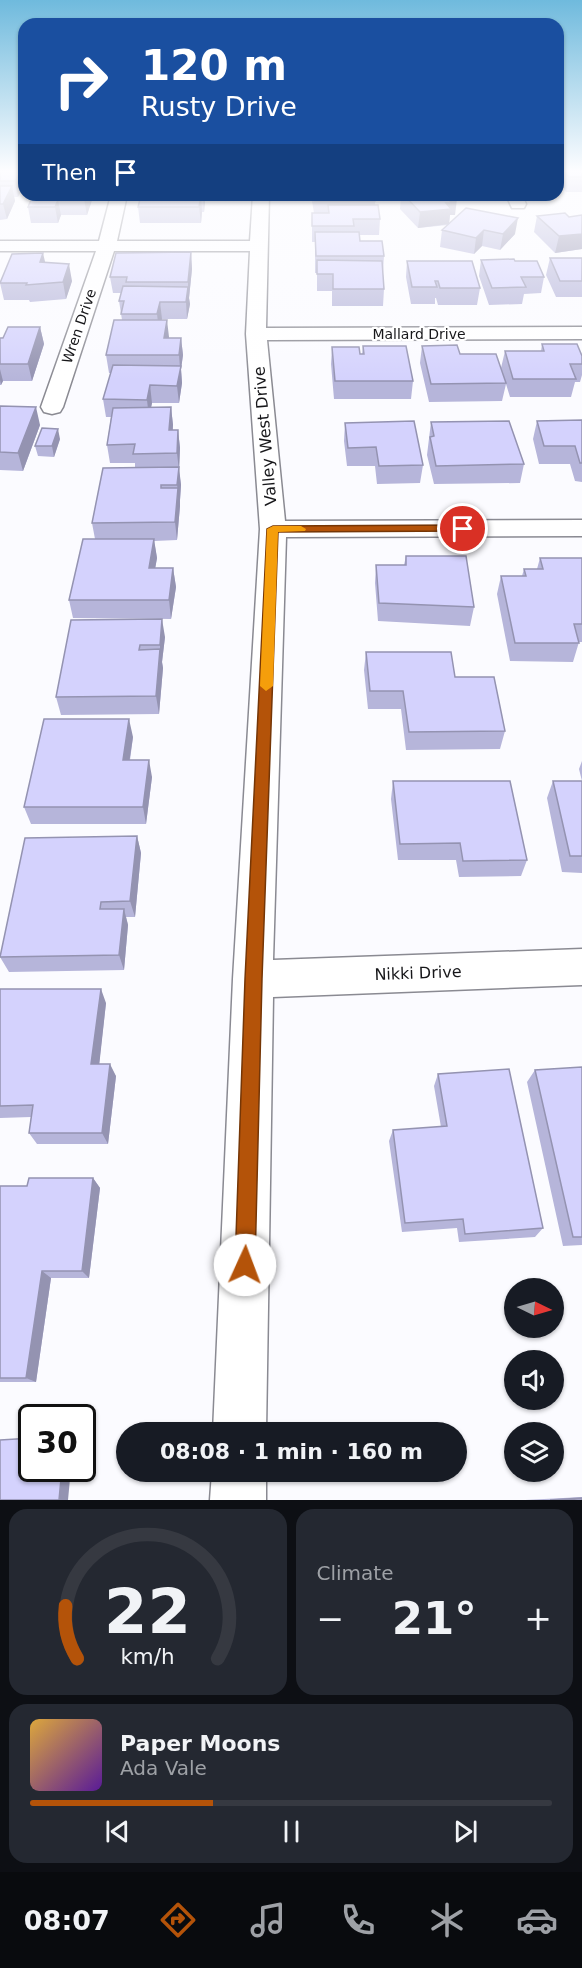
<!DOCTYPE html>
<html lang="en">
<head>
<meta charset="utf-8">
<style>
  body { margin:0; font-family:"DejaVu Sans",sans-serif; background:#242831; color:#f1f3f6; height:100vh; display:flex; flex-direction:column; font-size:22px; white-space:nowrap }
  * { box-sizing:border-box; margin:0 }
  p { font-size:20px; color:#9ea1a6 }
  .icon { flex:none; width:33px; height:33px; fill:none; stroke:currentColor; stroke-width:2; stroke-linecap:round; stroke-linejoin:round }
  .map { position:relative; height:1500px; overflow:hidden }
  .drawer { display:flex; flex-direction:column; gap:9px; padding:9px; background:#0d0f14; flex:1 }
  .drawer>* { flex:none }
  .guide { position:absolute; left:18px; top:18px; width:546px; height:183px; border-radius:18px; box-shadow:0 2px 4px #0004; background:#1a4fa0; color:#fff; overflow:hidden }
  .needle { width:39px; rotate:95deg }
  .tools { position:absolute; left:504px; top:1278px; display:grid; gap:12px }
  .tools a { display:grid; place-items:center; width:60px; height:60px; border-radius:50%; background:#171b24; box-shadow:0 2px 4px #0004; font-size:30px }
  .speed { position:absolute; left:18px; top:1404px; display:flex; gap:12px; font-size:30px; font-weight:700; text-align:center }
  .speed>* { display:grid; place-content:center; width:78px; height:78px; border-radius:50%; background:#171b24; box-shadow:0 2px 4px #0004; line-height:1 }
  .speed .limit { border:3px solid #111; border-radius:9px; background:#fff; color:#111 }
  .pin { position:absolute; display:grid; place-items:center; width:51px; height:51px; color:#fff; margin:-26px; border:3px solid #fff; border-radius:50%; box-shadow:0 2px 6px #0007 }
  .me { position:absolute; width:66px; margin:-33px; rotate:2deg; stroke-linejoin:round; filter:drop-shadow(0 0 4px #0008) }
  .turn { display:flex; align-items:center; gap:21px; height:126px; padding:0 24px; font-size:27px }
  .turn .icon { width:78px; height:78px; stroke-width:2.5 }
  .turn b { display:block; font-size:42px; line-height:51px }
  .then { display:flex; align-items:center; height:57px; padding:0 24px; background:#0003; gap:12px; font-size:22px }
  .big { font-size:45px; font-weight:700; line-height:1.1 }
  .drawer .widget { flex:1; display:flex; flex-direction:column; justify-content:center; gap:9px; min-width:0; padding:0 21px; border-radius:18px; background:#242831 }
  .drawer .dial { align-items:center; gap:0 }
  .dial svg { height:156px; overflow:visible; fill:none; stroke:#363941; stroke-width:7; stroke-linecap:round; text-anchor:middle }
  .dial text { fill:#f1f3f6; stroke:none }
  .song { display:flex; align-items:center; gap:18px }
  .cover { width:72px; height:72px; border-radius:9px; background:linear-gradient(135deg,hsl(40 70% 55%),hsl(270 70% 35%)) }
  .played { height:6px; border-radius:3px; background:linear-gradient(90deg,#b45309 35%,#363941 35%) }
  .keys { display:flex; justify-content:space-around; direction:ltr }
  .heat { display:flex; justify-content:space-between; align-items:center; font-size:33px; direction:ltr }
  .drawer .tiles { flex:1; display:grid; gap:9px; grid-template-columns:1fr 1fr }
  .widget:last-child { grid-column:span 2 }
  .trip { position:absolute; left:116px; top:1422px; width:351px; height:60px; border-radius:30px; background:#171b24; box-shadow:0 2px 4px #0004; font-weight:700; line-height:60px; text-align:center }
  .tabs { display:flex; height:96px; justify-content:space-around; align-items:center; background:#090b0e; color:#9ea1a6 }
  .tabs .icon { width:42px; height:42px }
  .tabs .current { color:#b45309 }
  .tabs b { font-size:27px; color:#f1f3f6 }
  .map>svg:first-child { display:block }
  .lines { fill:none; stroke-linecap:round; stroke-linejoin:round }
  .minor-casing { stroke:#8a8a92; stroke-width:3 }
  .minor { fill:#fff; fill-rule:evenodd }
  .wall { fill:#b6b5da }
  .shaded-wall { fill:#9493b1 }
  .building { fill:#d4d2fd; stroke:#9493b1; stroke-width:1.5 }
  .route { fill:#b45309; stroke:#753606; stroke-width:1.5 }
  .slow { fill:#f59e0b }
  .labels { text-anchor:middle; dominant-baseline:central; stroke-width:4.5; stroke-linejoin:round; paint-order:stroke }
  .far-street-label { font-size:14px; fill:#17171a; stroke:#fff }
  .street-label { font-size:16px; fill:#17171a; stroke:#fff }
</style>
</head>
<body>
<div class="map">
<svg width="582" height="1500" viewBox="0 0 582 1500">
  <rect width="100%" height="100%" fill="#fbfbff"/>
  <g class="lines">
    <defs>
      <path id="minor" d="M 111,195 L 127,195 L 117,241 L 250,241 L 253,195 L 269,195 L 266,328 L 582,327 L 582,339 L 267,340 L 285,521 L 582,520 L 582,536 L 286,537 L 273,960 L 582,949 L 582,985 L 273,997 L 266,1432 L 213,1432 L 233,979 L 260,529 L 246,334 L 250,251 L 114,251 L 63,407 L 60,412 L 52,414 L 44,412 L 41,407 L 96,251 L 0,251 L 0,241 L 99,241 Z
        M 506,195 L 522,195 L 526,204 L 524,208 L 512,208 Z
        M 212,1472 L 266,1472 L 266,1500 L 210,1500 Z"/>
    </defs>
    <use href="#minor" class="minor-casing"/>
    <use href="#minor" class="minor"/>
  </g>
  <path class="wall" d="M 0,170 L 24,170 L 18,197 L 14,197 L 15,201 L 7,219 L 0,220 Z
    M 558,170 L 582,170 L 582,192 L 566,192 L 558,180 Z
    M 33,195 L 91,195 L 92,200 L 87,215 L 61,215 L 58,223 L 31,223 L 28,207 Z
    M 141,195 L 207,195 L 207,196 L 205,196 L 204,212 L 202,212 L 201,223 L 140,223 L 138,207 Z
    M 311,195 L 375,195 L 375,205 L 380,219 L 379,235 L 360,235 L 360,241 L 384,256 L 383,273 L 384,289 L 383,306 L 332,306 L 332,291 L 317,291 L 317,273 L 315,273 L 315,242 L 312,242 L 312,213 L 314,213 Z
    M 401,195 L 453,195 L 455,215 L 450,215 L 449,223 L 515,234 L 500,250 L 482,246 L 474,254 L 440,247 L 442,230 L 448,225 L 418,228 L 400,209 Z
    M 582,215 L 582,249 L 555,253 L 534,232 L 537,216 L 569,217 Z
    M 191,252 L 192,269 L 189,298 L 190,304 L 187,319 L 162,319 L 161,320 L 169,338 L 181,338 L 183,355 L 181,369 L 182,383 L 179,403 L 152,403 L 151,407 L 171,407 L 173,425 L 173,430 L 178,430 L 180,448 L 179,471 L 181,485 L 180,500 L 180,506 L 177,540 L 154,541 L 157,558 L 155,568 L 173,568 L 176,587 L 171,619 L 73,618 L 69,600 L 95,539 L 92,523 L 135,467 L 135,463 L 110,463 L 107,445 L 111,417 L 106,417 L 103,399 L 111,373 L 109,373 L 106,355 L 122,320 L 119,301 L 121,293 L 113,293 L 110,277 Z
    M 550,258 L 582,258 L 582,297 L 556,297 L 546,275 Z
    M 481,260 L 515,261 L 544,277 L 541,293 L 524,294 L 522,304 L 489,305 L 479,276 Z
    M 407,261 L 480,288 L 477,305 L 438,305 L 436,298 L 435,298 L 435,304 L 411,304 L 406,277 Z
    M 45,263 L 72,281 L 66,299 L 30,302 L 29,300 L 4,300 L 0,283 Z
    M 40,327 L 44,344 L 32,381 L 3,381 L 1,385 L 0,385 L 0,338 Z
    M 542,344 L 582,356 L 582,375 L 580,382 L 575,382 L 571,397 L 510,397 L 506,384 L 502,401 L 429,402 L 420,363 L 422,346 L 460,354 L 501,368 L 505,351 L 541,351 Z
    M 363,346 L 413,381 L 411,399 L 334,399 L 331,364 L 332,347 L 362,354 Z
    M 0,406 L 40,425 L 23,471 L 0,470 Z
    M 582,420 L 582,482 L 575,481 L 570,464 L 539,464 L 533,439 L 537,421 Z
    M 431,422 L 524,464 L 520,483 L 434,484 L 427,455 Z
    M 345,423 L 423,465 L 420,483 L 377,484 L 375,466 L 347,466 L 344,441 Z
    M 60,439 L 54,457 L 38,456 L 35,446 Z
    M 406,556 L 474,607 L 470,626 L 378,621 L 375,583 L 376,565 L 404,565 Z
    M 540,558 L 582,558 L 582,642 L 579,642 L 573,662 L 510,661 L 497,594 L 501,576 L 522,576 L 524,569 L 537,569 Z
    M 71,620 L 165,637 L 162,662 L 163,668 L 159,714 L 61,715 L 56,697 Z
    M 366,652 L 455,677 L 505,731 L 500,749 L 406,750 L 401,709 L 368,709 L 364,670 Z
    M 133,737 L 130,760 L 152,777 L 146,824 L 31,824 L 24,807 Z
    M 582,761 L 582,873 L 562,872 L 547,798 L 553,781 L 582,781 L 579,769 Z
    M 393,781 L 527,860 L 521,876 L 459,877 L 456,860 L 398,860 L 391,799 Z
    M 137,836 L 141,853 L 135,917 L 126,917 L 128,925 L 124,970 L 9,972 L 0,957 Z
    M 0,989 L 106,1003 L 99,1064 L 116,1076 L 108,1144 L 37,1144 L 29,1133 L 31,1117 L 0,1118 Z
    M 582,1067 L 582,1245 L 563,1246 L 527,1082 L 535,1070 Z
    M 438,1074 L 543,1228 L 535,1237 L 459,1242 L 457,1228 L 402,1232 L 389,1141 L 393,1130 L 441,1127 L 434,1086 Z
    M 93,1178 L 100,1188 L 89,1278 L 51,1278 L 36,1382 L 0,1382 L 0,1186 L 27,1186 Z
    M 582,1497 L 582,1500 L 525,1500 Z"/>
  <path class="shaded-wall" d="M 22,170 L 24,170 L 24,186 L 18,197 L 15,181 Z
    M 12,186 L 15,201 L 7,219 L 3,204 Z
    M 86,195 L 91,195 L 92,200 L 87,215 L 84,199 Z
    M 203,195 L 205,195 L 205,202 L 204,212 Z
    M 201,196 L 202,212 L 201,223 L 199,207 Z
    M 457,199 L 455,215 L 450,215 L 449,224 L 418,228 L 420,212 L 446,203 L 449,200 Z
    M 58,200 L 61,215 L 58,223 L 55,207 Z
    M 518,218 L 515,234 L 500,250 L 503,234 Z
    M 484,230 L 482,246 L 474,254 L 476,238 Z
    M 582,234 L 582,249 L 555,253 L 559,236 Z
    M 191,252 L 192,269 L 189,298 L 190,304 L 187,319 L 186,302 L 188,287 L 188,282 Z
    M 43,253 L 47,270 L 40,262 Z
    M 69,264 L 72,281 L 66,299 L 63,282 Z
    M 160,302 L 162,319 L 159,331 L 157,314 Z
    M 167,320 L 169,337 L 166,355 L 164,338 Z
    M 40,327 L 44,344 L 32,381 L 28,364 Z
    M 181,338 L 183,355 L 181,369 L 182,383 L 179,403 L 177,386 L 180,368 L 179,355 Z
    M 0,369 L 3,381 L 1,385 L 0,380 Z
    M 150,385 L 152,403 L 149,418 L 147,400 Z
    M 36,407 L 40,425 L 23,471 L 18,453 Z
    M 171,407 L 173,425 L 171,448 L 169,430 Z
    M 58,429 L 60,439 L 54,457 L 52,446 Z
    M 178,430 L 180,448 L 179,471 L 177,453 Z
    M 179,467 L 181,485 L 180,500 L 180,506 L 177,540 L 175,522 L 178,491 L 177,485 Z
    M 154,539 L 157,558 L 152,587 L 149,568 Z
    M 173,568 L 176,587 L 171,619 L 169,600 Z
    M 162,619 L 165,637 L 162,662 L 163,668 L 159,714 L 156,696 L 160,650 L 160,645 Z
    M 129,719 L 133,737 L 127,777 L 123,760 Z
    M 149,760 L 152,777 L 146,824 L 143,807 Z
    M 137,836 L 141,853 L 135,917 L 130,901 Z
    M 124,909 L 128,925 L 124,970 L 119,955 Z
    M 101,989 L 106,1003 L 98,1076 L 91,1064 Z
    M 110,1064 L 116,1076 L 108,1144 L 102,1133 Z
    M 93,1178 L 100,1188 L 89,1278 L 82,1271 Z
    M 42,1271 L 51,1278 L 36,1382 L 26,1378 Z
    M 62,1468 L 71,1468 L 68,1500 L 59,1500 Z"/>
  <path class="building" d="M 0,170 L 22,170 L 15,181 L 0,181 Z
    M 564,170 L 582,170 L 582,177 L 569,177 Z
    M 0,186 L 12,186 L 3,204 L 0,204 Z
    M 33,195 L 86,195 L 84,199 L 58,200 L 55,207 L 28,207 Z
    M 141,195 L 203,195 L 203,196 L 201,196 L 199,207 L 138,207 Z
    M 314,195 L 375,195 L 375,201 L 315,201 Z
    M 404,195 L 453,195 L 457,199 L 449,200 L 452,203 L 446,203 L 451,209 L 420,212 Z
    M 328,205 L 378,205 L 380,219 L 353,219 L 354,226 L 312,226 L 312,213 L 329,213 Z
    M 466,208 L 518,218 L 503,234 L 484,230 L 476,238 L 442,230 Z
    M 565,213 L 569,217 L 582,215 L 582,234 L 559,236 L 537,216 Z
    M 315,232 L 359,232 L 360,241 L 382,241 L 384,256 L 316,256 Z
    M 191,252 L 188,282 L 126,282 L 127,277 L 110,277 L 116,253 Z
    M 43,253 L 40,262 L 69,264 L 63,282 L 26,285 L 27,283 L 0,283 L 12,254 Z
    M 550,258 L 582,258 L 582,281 L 560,281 Z
    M 514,259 L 515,261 L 537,261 L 544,277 L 521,277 L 526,287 L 492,288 L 481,260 Z
    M 317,260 L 382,261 L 384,289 L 333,289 L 333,274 L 317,274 Z
    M 407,261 L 472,261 L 480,288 L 440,288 L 438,281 L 435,281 L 437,287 L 412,287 Z
    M 123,286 L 188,287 L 186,302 L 160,302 L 157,314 L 121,314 L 124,301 L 119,301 Z
    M 114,320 L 167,320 L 164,338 L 181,338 L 179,355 L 106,355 Z
    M 8,327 L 40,327 L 28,364 L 0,364 L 0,338 L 3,338 Z
    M 542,344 L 577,344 L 582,356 L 582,364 L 570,364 L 576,379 L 513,379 L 505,351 L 544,351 Z
    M 457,345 L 460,354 L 496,354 L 506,383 L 431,384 L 422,346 Z
    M 363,346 L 406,346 L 413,381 L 335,381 L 332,347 L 359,347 L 360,354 L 364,354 Z
    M 113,365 L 181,366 L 177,386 L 150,385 L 147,400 L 103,399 Z
    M 0,406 L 36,407 L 18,453 L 0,452 Z
    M 171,407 L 169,430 L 178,430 L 177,453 L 133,454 L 135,444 L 107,445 L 113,408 Z
    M 582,420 L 582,463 L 580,463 L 575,446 L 544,446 L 537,421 Z
    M 414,421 L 423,465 L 379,466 L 376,447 L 348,448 L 345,423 Z
    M 509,421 L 524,464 L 436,466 L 430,437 L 434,436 L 431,422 Z
    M 42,428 L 58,429 L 52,446 L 35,446 Z
    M 179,467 L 177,485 L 161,485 L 161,488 L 178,488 L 175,522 L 92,523 L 103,468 Z
    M 83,539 L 154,539 L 149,568 L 173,568 L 169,600 L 69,600 Z
    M 406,556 L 466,556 L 474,607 L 379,603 L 376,565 L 406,565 Z
    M 540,558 L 582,558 L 582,624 L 574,624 L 579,643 L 515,643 L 501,576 L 526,576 L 524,569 L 543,569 Z
    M 162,619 L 160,645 L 140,645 L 139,650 L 160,649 L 156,696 L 56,697 L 71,620 Z
    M 366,652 L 451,652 L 455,677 L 494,677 L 505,731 L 409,732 L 403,691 L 370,691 Z
    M 44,719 L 129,719 L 123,760 L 149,760 L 143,807 L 24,807 Z
    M 393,781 L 510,781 L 527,860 L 463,861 L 460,843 L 400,844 Z
    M 553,781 L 582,781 L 582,856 L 570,856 Z
    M 137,836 L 130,901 L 101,902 L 100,909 L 124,909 L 119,955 L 0,957 L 25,838 Z
    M 0,989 L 101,989 L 91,1064 L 110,1064 L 102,1133 L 29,1133 L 33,1105 L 0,1106 Z
    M 582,1067 L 582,1237 L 573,1237 L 535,1070 Z
    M 509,1069 L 543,1228 L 465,1234 L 463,1219 L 405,1223 L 393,1130 L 447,1126 L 438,1074 Z
    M 29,1178 L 93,1178 L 82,1271 L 42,1271 L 26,1378 L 0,1378 L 0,1186 L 27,1186 Z
    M 32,1438 L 32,1468 L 62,1468 L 59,1500 L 0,1500 L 0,1440 Z
    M 582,1498 L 582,1500 L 550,1500 Z"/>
  <linearGradient id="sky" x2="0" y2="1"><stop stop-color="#6fbadd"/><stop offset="0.45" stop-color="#fdfdff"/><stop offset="1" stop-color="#fdfdff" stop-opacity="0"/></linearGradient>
  <rect width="582" height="380" fill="url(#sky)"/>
  <path class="route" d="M 463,525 L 467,526 L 467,531 L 278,532 L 262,979 L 255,1265 L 252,1272 L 245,1275 L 238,1272 L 235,1265 L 245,979 L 267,529 L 273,526 Z"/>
  <path class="slow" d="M 301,526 L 306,529 L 305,531 L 278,532 L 273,686 L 266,691 L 260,686 L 267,529 L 273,526 Z"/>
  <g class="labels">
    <g class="far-street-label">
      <text transform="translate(79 326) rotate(-71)">Wren Drive</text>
      <text x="419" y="334">Mallard Drive</text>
    </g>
    <g class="street-label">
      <text transform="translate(265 436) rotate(-95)">Valley West Drive</text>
      <text transform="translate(418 973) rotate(-2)">Nikki Drive</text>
    </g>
  </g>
</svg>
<div class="tools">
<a><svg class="needle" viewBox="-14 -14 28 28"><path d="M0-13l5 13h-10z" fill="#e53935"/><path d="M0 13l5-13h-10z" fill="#9ea1a6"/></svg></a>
<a><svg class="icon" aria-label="sound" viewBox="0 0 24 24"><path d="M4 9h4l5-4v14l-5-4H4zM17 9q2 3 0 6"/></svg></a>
<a><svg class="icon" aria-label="layers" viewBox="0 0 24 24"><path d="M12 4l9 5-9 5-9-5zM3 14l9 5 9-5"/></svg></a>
</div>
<div class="speed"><div class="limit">30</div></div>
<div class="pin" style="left:463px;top:529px;background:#d93025"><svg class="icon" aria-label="arrive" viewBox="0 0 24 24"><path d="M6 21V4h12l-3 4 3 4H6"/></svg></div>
<svg class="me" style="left:245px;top:1265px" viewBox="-20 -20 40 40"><circle r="19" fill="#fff"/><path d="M0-13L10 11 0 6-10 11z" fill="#b45309"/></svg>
<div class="trip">08:08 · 1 min · 160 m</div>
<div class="guide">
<div class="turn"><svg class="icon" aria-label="right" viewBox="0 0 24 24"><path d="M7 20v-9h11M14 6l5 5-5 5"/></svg><div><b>120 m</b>Rusty Drive</div></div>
<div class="then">Then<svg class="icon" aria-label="arrive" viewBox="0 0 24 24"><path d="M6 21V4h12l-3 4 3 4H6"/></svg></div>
</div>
</div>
<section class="drawer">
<div class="tiles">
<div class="widget dial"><svg viewBox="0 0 100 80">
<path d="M14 69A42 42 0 1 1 86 69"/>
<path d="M14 69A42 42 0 0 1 8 42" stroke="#b45309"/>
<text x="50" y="56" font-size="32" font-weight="700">22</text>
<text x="50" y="72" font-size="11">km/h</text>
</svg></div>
<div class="widget"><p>Climate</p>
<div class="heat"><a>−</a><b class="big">21°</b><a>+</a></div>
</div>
<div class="widget">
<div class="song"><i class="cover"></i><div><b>Paper Moons</b><p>Ada Vale</p></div></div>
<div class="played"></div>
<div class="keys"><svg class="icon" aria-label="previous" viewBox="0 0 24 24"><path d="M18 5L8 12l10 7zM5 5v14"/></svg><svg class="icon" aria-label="pause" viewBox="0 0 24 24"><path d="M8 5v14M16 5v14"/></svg><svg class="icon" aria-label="next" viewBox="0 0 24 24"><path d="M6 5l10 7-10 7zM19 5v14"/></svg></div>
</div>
</div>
</section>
<nav class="tabs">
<b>08:07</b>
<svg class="icon current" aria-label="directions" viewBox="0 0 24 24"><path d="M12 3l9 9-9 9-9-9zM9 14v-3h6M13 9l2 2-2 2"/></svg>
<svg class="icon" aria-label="music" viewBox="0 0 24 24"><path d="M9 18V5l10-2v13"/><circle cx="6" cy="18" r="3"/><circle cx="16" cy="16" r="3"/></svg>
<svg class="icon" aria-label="phone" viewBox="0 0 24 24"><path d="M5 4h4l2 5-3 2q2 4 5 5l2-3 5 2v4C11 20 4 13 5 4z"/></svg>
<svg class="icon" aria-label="climate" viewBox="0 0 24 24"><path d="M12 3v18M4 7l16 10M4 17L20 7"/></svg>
<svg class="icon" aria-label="car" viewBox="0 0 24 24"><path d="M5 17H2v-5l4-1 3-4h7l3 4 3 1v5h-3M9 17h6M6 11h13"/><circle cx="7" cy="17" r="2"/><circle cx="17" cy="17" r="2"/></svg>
</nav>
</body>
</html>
